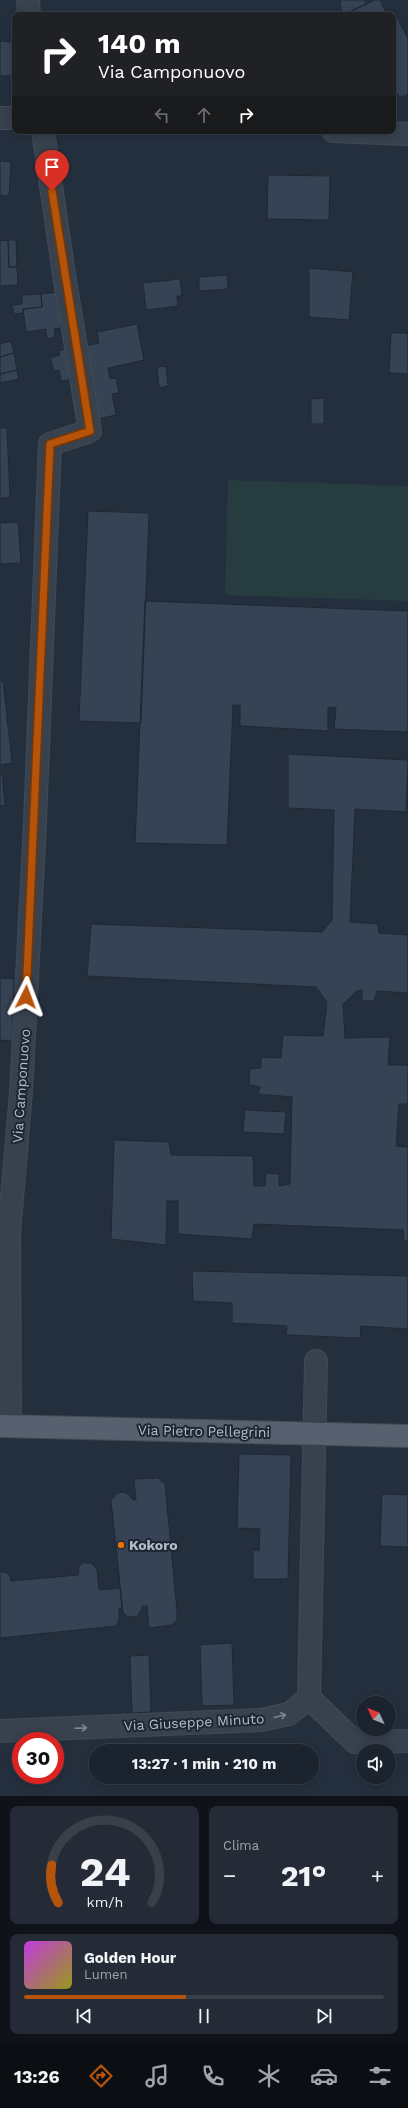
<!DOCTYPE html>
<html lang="it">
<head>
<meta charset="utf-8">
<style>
  body { margin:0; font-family:"Work Sans",sans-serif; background:#242b36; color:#f1f3f6; height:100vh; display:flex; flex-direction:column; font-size:15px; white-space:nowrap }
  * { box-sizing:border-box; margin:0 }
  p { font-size:13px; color:#a0a4aa }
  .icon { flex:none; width:22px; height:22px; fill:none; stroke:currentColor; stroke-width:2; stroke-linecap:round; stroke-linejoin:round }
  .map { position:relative; height:1796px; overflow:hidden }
  .panel { display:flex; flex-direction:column; gap:10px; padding:10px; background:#0f1319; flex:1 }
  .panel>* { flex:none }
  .banner { position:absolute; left:12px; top:12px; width:384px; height:122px; border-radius:8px; box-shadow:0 2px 10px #0003,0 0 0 1px #39404a; background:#202124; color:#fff; overflow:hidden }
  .needle { width:26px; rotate:313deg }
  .tools { position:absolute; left:356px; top:1696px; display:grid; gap:8px }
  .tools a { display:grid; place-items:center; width:40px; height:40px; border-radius:50%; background:#1b232e; box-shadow:0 2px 10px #0003,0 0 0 1px #39404a; font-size:20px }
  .speed { position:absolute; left:12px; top:1732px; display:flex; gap:8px; font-size:20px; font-weight:700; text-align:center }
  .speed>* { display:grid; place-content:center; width:52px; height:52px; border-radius:50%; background:#1b232e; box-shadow:0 2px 10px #0003,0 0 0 1px #39404a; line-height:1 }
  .speed .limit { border:6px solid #d22; background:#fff; color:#111 }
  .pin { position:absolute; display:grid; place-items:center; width:34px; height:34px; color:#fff; margin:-41px -17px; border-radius:50% 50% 50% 0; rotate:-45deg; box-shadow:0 0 4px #0007 }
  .pin .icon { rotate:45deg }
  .me { position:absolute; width:44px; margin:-22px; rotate:3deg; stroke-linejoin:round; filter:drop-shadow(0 0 3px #0008) }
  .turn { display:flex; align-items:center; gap:14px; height:84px; padding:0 20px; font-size:18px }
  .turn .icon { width:52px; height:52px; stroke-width:2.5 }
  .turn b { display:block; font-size:28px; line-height:34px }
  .lanes { display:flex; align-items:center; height:38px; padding:0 20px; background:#0003; justify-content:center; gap:20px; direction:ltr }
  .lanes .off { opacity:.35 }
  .big { font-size:30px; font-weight:700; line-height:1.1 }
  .panel .tile { flex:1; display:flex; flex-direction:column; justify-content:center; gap:6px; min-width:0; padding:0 14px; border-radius:8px; background:#242b36 }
  .panel .dial { align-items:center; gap:0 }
  .dial svg { height:104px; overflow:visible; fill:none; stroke:#39404a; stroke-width:7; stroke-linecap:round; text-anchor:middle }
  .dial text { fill:#f1f3f6; stroke:none }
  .song { display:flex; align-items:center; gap:12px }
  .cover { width:48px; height:48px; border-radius:6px; background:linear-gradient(135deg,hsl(290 70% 55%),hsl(60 70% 35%)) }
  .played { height:4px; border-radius:2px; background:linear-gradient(90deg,#b45309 45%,#39404a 45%) }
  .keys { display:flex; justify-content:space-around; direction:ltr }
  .heat { display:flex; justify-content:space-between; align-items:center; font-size:22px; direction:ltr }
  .panel .tiles { flex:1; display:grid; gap:10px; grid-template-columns:1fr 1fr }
  .tile:last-child { grid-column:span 2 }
  .trip { position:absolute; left:89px; top:1744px; width:230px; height:40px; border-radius:20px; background:#1b232e; box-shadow:0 2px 10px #0003,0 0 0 1px #39404a; font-weight:700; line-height:40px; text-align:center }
  .dock { display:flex; height:64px; justify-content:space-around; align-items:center; background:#0b0e12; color:#a0a4aa }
  .dock .icon { width:28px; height:28px }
  .dock .active { color:#b45309 }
  .dock b { font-size:18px; color:#f1f3f6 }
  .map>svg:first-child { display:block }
  .green { fill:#263c3f }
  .building { fill:#364354; stroke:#1f2835 }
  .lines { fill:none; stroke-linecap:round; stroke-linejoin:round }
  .minor-casing { stroke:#414a57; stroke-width:24 }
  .major-casing { stroke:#414a57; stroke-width:24 }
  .minor { stroke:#38414e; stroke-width:22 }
  .major { stroke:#56606e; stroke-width:22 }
  .oneway { stroke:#7c8592 }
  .route-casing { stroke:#753606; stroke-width:10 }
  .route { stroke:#b45309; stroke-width:7 }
  .food-dot { fill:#e8710a; stroke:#1d2633; stroke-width:1.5 }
  .labels { text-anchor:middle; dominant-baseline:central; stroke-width:4; stroke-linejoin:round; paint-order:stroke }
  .street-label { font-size:14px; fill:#b4bcc9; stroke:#1d2633 }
  .poi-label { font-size:14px; font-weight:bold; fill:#b4bcc9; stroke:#1d2633; text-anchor:start }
</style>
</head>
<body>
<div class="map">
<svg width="408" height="1796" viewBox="0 0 408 1796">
  <rect width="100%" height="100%" fill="#242f3e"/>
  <path class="green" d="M 228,480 L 408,486 L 408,601 L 225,595 Z"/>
  <path class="building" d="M 340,0 L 365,0 L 366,4 L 342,15 Z
    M 375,0 L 380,0 L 387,15 L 394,11 L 408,39 L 408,94 L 400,98 L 393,86 L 393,15 L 357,15 L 354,10 Z
    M 0,41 L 15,42 L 15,76 L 0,76 Z
    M 0,161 L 11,162 L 9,196 L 0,195 Z
    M 268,175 L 330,176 L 329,220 L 267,219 Z
    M 8,240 L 9,267 L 17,267 L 18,285 L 0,286 L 0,241 Z
    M 8,240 L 16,240 L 17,267 L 9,267 Z
    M 309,268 L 353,272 L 349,320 L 309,317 Z
    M 227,275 L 228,289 L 199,291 L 199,277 Z
    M 180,279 L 182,296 L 177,296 L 178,306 L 146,310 L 143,283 Z
    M 60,292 L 65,327 L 54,329 L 55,337 L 47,339 L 46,329 L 26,332 L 23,309 L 42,307 L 41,294 Z
    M 41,294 L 42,307 L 23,309 L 23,313 L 14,314 L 12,305 L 22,304 L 22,295 Z
    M 137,324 L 144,360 L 108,368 L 110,379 L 116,378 L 119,393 L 112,394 L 116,415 L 97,419 L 83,346 L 99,343 L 97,332 Z
    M 391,333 L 408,333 L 408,374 L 389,373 Z
    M 11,341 L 14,353 L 0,357 L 0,344 Z
    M 70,348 L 76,379 L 61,381 L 59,370 L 54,371 L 50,358 L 60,355 L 59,351 Z
    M 14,353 L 17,370 L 0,374 L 0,357 Z
    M 166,366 L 168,386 L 159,388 L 157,367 Z
    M 17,370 L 19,379 L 0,383 L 0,374 Z
    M 324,398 L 324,424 L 311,424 L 311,399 Z
    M 0,428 L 7,428 L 10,498 L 0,498 Z
    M 88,511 L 149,513 L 141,723 L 79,721 Z
    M 18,522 L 21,563 L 0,564 L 0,523 Z
    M 145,601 L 408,611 L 408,732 L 334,729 L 336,708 L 328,707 L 328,731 L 240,726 L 240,705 L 233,705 L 227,845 L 135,843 Z
    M 0,681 L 3,681 L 12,763 L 0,765 Z
    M 288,754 L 408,760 L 406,812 L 355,809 L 350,922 L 378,924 L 379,933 L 408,935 L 408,993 L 377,991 L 374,1001 L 362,1001 L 362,990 L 357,991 L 343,1004 L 345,1038 L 390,1037 L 388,1065 L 408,1065 L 408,1104 L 399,1104 L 396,1146 L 408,1147 L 408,1241 L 404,1241 L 403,1230 L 254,1224 L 252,1239 L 178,1234 L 178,1201 L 167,1201 L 166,1245 L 111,1239 L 114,1140 L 169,1142 L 171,1155 L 253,1156 L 254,1186 L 265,1186 L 266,1173 L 279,1174 L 279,1186 L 290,1184 L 292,1097 L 258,1094 L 260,1087 L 249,1085 L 250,1069 L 261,1068 L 261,1057 L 281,1058 L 283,1035 L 323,1036 L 327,1002 L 316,987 L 87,976 L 91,924 L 322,932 L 332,920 L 334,810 L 288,808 Z
    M 2,773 L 5,805 L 0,806 L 0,774 Z
    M 0,978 L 14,979 L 12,1041 L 0,1040 Z
    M 245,1110 L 286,1112 L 284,1134 L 243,1132 Z
    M 192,1271 L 408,1276 L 408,1329 L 360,1326 L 361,1338 L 286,1335 L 287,1326 L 232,1323 L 232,1303 L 193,1301 Z
    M 239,1454 L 291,1455 L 288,1579 L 253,1579 L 253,1550 L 259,1551 L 260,1529 L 237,1528 Z
    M 158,1478 L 165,1484 L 177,1610 L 177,1619 L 172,1625 L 149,1628 L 147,1606 L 143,1606 L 138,1616 L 128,1617 L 123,1613 L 111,1500 L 117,1493 L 124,1492 L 128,1494 L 133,1500 L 136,1500 L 134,1479 Z
    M 382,1494 L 408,1495 L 408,1547 L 380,1546 Z
    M 83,1563 L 91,1563 L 97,1569 L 99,1590 L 120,1588 L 122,1608 L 119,1608 L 119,1620 L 116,1626 L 0,1638 L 0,1571 L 9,1574 L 11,1581 L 78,1575 L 79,1567 Z
    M 232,1643 L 234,1705 L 202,1706 L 200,1645 Z
    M 149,1655 L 151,1712 L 132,1713 L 130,1656 Z"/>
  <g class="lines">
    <defs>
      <path id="minor" d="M 28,0 L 29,15
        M 0,118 L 15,118
        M 333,131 L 408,134
        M 10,1426 L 9,1233 L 21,1092 L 35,823 L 50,444 L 90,431 L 65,281 L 43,131
        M 309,1698 L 316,1361
        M 309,1698 L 355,1742 L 408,1741
        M 0,1731 L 261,1720 L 289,1714 L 309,1698"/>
      <path id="major" d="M 0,1426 L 408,1436"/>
    </defs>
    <use href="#minor" class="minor-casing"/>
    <use href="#major" class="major-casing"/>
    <use href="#minor" class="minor"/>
    <use href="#major" class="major"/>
  </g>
  <defs><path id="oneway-shaft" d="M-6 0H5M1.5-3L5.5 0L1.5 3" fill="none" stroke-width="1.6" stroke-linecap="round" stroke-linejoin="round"/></defs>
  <g class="oneway">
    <use href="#oneway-shaft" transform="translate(280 1716) rotate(-14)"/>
    <use href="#oneway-shaft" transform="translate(81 1728) rotate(-2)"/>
  </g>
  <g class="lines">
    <defs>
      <path id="route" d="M 26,997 L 50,444 L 90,431 L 52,191"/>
    </defs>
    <use href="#route" class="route-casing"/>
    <use href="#route" class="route"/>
  </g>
  <circle class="food-dot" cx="121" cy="1545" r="4"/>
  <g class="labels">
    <g class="street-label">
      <text transform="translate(21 1086) rotate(-86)">Via Camponuovo</text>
      <text transform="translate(204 1431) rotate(1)">Via Pietro Pellegrini</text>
      <text transform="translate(194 1722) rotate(-3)">Via Giuseppe Minuto</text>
    </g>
    <g class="poi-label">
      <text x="129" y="1545">Kokoro</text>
    </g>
  </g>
</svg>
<div class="tools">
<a><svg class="needle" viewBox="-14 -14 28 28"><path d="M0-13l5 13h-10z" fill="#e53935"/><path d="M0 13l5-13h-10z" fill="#a0a4aa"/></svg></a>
<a><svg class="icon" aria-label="sound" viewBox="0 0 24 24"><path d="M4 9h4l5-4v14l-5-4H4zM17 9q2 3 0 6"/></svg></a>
</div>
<div class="speed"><div class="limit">30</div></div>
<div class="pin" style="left:52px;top:191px;background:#d93025"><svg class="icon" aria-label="arrive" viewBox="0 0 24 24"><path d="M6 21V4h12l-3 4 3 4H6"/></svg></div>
<svg class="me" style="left:26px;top:997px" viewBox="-20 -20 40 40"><path d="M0-17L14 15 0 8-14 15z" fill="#b45309" stroke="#fff" stroke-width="4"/></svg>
<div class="trip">13:27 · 1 min · 210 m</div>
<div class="banner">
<div class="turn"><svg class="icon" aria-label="right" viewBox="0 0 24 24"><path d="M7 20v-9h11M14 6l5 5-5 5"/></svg><div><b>140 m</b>Via Camponuovo</div></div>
<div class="lanes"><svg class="icon off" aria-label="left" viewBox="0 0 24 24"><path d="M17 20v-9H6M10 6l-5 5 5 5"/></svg><svg class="icon off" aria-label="ahead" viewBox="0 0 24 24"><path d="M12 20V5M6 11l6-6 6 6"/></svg><svg class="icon" aria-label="right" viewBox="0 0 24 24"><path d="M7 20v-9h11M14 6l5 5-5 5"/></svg></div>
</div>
</div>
<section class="panel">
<div class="tiles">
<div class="tile dial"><svg viewBox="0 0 100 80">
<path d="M14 69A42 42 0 1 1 86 69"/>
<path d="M14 69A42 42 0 0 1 9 40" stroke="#b45309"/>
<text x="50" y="56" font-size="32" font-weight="700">24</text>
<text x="50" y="72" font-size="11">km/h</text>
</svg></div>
<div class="tile"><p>Clima</p>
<div class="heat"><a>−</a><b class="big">21°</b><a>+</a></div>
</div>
<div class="tile">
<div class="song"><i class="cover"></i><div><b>Golden Hour</b><p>Lumen</p></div></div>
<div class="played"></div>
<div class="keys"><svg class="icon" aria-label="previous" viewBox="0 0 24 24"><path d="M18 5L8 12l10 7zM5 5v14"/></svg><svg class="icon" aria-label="pause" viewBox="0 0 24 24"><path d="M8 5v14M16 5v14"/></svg><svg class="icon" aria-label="next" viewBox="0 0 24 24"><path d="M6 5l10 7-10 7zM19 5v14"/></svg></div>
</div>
</div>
</section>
<nav class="dock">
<b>13:26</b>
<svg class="icon active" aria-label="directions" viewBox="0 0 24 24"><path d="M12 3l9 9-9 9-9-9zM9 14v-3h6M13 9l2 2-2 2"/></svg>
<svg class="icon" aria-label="music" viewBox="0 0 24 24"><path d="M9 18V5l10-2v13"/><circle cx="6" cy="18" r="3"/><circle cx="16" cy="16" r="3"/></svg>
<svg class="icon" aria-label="phone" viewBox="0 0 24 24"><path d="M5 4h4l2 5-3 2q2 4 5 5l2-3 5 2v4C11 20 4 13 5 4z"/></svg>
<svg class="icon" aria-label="climate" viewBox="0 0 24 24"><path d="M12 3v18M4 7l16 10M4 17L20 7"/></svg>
<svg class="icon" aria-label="car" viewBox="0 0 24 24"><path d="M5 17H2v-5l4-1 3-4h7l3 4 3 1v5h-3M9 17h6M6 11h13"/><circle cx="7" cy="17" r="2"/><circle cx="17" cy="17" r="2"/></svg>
<svg class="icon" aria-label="filters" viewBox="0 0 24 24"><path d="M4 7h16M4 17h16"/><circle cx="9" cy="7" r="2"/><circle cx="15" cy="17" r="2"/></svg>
</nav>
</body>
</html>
